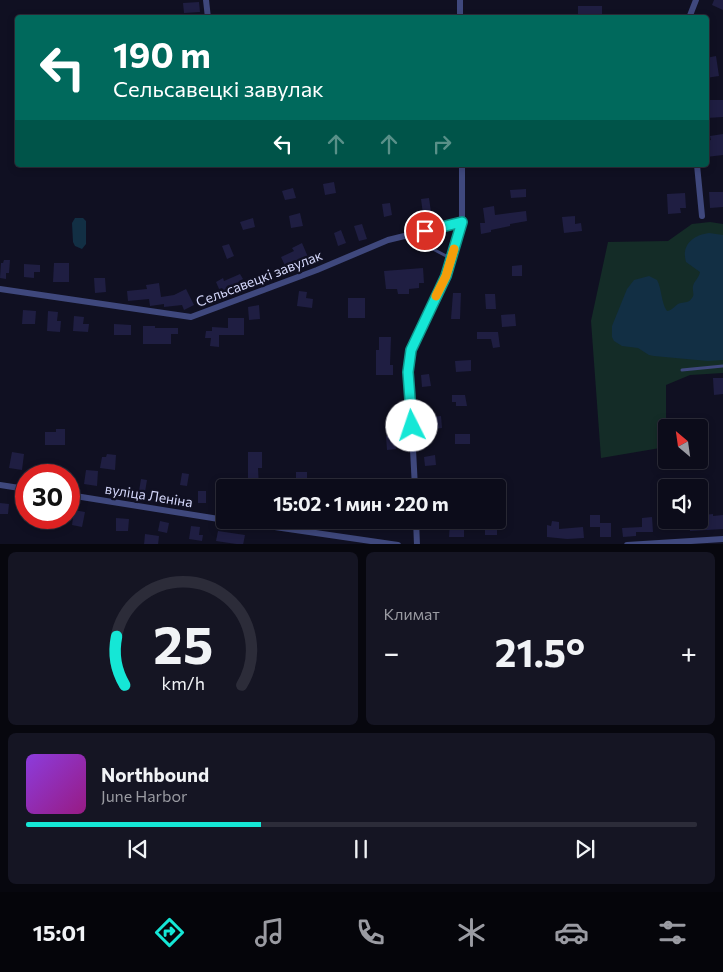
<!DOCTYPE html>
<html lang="ru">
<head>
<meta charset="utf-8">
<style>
  body { margin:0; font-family:Commissioner,sans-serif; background:#151523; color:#f1f3f6; height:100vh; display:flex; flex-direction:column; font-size:19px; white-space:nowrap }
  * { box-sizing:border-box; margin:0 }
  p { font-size:16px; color:#9a9ba2 }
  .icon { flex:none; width:28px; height:28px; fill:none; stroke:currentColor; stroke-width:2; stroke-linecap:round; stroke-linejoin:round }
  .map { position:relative; height:544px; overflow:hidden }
  .side { display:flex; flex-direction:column; gap:8px; padding:8px; background:#07070e; flex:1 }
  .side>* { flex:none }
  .hud { position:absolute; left:15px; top:15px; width:694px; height:152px; border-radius:5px; box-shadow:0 2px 8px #0003,0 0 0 1px #2c2c39; background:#00695c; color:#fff; overflow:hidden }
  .needle { width:32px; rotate:331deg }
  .tools { position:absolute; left:658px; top:419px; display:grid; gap:10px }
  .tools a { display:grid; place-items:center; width:50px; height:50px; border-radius:5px; background:#0c0c1a; box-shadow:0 2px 8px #0003,0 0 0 1px #2c2c39; font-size:25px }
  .speed { position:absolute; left:15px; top:464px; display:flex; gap:10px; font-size:25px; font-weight:700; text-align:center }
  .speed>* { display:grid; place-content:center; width:65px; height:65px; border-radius:50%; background:#0c0c1a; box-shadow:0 2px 8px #0003,0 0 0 1px #2c2c39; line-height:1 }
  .speed .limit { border:8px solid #d22; background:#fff; color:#111 }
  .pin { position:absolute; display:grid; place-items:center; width:42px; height:42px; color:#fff; margin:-21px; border:2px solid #fff; border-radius:50%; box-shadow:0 1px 5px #0007 }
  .me { position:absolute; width:55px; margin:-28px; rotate:356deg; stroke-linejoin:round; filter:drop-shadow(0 0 4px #0008) }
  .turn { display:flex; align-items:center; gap:18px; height:105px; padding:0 15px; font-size:22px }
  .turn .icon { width:65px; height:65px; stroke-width:2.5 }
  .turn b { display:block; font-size:35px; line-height:42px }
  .lanes { display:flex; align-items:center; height:48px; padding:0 15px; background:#0003; justify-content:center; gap:25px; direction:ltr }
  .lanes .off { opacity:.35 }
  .big { font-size:38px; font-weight:700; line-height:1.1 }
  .side .tile { flex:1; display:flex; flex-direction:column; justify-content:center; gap:8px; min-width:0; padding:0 18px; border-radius:8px; background:#151523 }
  .side .dial { align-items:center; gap:0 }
  .dial svg { height:130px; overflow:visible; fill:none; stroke:#2c2c39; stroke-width:7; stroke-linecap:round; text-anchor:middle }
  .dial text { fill:#f1f3f6; stroke:none }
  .song { display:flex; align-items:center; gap:15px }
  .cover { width:60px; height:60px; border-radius:8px; background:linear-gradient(135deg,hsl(270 70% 55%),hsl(310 70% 35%)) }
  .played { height:5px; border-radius:2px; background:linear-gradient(90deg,#15e7d6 35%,#2c2c39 35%) }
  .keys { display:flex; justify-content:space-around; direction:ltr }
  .heat { display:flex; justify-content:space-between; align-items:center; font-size:28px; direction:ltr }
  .side .tiles { flex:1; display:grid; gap:8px; grid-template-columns:1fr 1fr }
  .tile:last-child { grid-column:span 2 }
  .trip { position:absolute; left:216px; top:479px; width:290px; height:50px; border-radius:5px; background:#0c0c1a; box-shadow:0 2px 8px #0003,0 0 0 1px #2c2c39; font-weight:700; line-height:50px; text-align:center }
  .tabs { display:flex; height:80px; justify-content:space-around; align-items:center; background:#05050a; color:#9a9ba2 }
  .tabs .icon { width:35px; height:35px }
  .tabs .on { color:#15e7d6 }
  .tabs b { font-size:22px; color:#f1f3f6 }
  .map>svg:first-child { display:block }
  .green { fill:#142c27 }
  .water { fill:#122f44 }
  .building { fill:#1f1e42 }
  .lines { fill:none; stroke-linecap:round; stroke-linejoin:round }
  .lane { stroke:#3f487d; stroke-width:3 }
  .street { stroke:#3f487d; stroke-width:6 }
  .route-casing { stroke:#0e968b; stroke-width:12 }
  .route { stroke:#15e7d6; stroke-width:9 }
  .slow { stroke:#f59e0b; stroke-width:9 }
  .labels { text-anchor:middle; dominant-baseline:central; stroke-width:5; stroke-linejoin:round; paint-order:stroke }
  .street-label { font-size:14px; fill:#d5d8fb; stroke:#101022 }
</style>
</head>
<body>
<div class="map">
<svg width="723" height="545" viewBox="0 0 723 545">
  <rect width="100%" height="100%" fill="#101022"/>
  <path class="green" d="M 710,222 L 723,224 L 723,373 L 690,375 L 666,385 L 666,447 L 601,458 L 591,321 L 608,242 L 668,241 L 692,224 Z"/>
  <path class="water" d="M 75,218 L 83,218 L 86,221 L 86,244 L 82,249 L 75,246 L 73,242 L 72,223 Z
    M 709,233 L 723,235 L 723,360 L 708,361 L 654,356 L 649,355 L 638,348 L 622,346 L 614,341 L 612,337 L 612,326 L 627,289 L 634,280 L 649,276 L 657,280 C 662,289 661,303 667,311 C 674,310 675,304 681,303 C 685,302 689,303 692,298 C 695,294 692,291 693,286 C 694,281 699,278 700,272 L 686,262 C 681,245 693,235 709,233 Z"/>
  <path class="building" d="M 714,0 L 723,0 L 723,10 L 712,5 Z
    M 199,2 L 200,12 L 184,13 L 183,3 Z
    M 578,6 L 602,6 L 602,18 L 578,18 Z
    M 716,56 L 719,76 L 706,78 L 706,58 Z
    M 706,100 L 723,100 L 723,117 L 706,118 Z
    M 723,134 L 723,155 L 706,157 L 706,141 L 711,140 L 710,136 Z
    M 334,182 L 336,193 L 325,195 L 323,184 Z
    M 293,188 L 296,198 L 285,200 L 282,191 Z
    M 526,189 L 526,197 L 511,198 L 510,190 Z
    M 709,192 L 723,192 L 723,207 L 710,208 Z
    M 685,193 L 686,208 L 680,208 L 681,213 L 668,214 L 667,194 Z
    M 429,198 L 431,212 L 423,214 L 421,199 Z
    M 390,203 L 392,215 L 384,217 L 382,204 Z
    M 494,206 L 495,215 L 526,211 L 527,221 L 510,224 L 510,226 L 491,230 L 491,232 L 481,234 L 480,223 L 485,223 L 483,208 Z
    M 300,213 L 303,226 L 291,228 L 289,216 Z
    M 575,216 L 575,224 L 581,223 L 582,231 L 564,233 L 562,217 Z
    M 253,218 L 255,227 L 243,230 L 240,222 Z
    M 362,224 L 367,239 L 359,241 L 354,226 Z
    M 341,230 L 346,243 L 338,246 L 334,233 Z
    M 302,243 L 308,257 L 294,263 L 296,266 L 287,270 L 281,257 L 294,251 L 292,248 Z
    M 229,244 L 234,256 L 227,259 L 222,246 Z
    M 4,260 L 10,260 L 9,273 L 6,273 L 6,279 L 0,278 L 1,263 L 3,263 Z
    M 54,263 L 69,263 L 69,282 L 53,282 Z
    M 24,264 L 40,265 L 40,272 L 34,272 L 34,278 L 24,277 Z
    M 522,265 L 522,276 L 512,276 L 512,266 Z
    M 423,268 L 424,283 L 419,283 L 419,288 L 409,289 L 409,294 L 398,294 L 397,289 L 386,289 L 384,271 Z
    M 240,274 L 243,279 L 239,281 L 242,287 L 223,298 L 216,282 L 223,278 L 224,281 Z
    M 94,278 L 105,278 L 106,292 L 95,293 Z
    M 159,283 L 161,297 L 174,295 L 186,289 L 194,305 L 184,310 L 182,305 L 164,307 L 164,304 L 150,306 L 149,299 L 128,301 L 127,291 L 147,289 L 146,285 Z
    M 299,291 L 307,292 L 306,298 L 313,299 L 312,308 L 297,306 Z
    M 453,293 L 461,293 L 460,319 L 451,319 Z
    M 485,294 L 495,294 L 496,309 L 486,309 Z
    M 348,298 L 365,298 L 365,318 L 348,318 Z
    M 259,305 L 260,319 L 249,320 L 248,307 Z
    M 23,310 L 36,311 L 35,324 L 22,324 Z
    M 48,311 L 58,312 L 57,321 L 61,321 L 60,332 L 47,331 Z
    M 515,314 L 516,326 L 502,327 L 501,315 Z
    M 74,316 L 84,317 L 83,324 L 89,324 L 88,332 L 73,331 Z
    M 228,318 L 244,318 L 244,335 L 219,335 L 219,347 L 210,346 L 211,338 L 205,338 L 206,331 L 212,331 L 212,327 L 228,328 Z
    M 114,324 L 131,325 L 131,335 L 114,335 Z
    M 143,326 L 155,326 L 155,328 L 178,328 L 178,334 L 171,334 L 171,344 L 143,344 Z
    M 477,332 L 498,332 L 500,347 L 493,348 L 491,339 L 477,339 Z
    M 379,337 L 391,337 L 390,365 L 393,365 L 393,375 L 376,375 L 376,350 L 379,350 Z
    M 471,360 L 471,371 L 456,372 L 455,361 Z
    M 429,374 L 431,386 L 422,387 L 421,375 Z
    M 713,378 L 723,378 L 723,394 L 714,395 Z
    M 452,395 L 465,395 L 467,406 L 456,406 L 456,402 L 452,402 Z
    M 441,416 L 442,428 L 433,429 L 432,417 Z
    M 56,429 L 65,429 L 65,445 L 45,445 L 45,432 L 56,432 Z
    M 455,434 L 470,434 L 470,444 L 455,444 Z
    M 386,436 L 394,436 L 396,449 L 387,450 Z
    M 12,452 L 24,454 L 22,470 L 9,468 Z
    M 248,452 L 262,452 L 262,468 L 258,468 L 259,488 L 248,488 Z
    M 107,454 L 116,455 L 115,470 L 100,468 L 102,457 L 106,457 Z
    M 435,455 L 436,465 L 425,466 L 424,457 Z
    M 42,464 L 52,466 L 50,475 L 40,475 Z
    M 86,470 L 98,471 L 97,486 L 84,484 Z
    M 296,472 L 307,472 L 307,479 L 296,479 Z
    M 182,473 L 189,474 L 187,486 L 180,485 Z
    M 141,479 L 147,480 L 145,492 L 139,491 Z
    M 379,481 L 395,481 L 395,488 L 379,488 Z
    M 198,491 L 206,491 L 206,503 L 198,503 Z
    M 0,503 L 9,504 L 8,514 L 0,514 Z
    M 74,510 L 85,512 L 82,527 L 72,525 Z
    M 713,514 L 713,516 L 723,515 L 723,529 L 690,531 L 690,520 L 699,520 L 699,517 L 703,517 L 703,515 Z
    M 590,515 L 600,515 L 600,527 L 590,527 Z
    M 652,517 L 653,532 L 636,532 L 636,536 L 623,537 L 622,528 L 642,527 L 642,518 Z
    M 116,518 L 129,519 L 128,531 L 116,531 Z
    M 361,520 L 401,520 L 400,530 L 361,524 Z
    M 160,521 L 169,523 L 167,533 L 158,531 Z
    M 552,521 L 559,522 L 559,529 L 583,527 L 584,538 L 567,539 L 547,537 L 547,525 L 551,526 Z
    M 450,523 L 464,523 L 464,537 L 449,537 Z
    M 600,523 L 611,523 L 611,537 L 600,537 Z
    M 497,525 L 497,535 L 485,535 L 485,526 Z
    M 191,526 L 200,527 L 199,535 L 203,535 L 202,541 L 189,539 Z
    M 218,531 L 245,535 L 243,545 L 216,541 Z
    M 145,534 L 159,536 L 158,545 L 144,545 Z"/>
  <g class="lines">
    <path class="lane" d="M 431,248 L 450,258
      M 682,370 L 723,366"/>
    <path class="street" d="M 206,0 L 208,18
      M 460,0 L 460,18
      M 689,18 L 696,0
      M 697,165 L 702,216
      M 0,289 L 191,317 L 317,270 L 388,240 L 462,222
      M 0,485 L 26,489
      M 415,488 L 409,372 L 411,350 L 445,276 L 462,222 L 462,165
      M 69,495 L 225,520
      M 227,520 L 398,545
      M 416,520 L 417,545
      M 627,545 L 723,539"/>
  </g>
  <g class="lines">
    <defs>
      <path id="route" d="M 412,426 L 408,372 L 411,350 L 446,276 L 462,222 L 425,231"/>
    </defs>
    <use href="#route" class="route-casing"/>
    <use href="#route" class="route"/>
    <path class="slow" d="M 436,296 L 446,276 L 454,249"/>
  </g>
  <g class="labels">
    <g class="street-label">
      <text transform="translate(259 278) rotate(-21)">Сельсавецкі завулак</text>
      <text transform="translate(149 495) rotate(9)">вуліца Леніна</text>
    </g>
  </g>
</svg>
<div class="tools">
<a><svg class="needle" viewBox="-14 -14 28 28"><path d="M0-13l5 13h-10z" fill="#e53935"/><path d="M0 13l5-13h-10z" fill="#9a9ba2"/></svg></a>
<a><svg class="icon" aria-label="sound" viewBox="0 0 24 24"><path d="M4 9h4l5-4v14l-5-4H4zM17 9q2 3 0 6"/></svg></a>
</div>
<div class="speed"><div class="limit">30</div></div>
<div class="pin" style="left:425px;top:231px;background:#d93025"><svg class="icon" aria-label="arrive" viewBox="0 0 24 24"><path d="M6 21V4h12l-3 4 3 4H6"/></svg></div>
<svg class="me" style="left:412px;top:426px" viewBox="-20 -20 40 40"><circle r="19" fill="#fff"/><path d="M0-13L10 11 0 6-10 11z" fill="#15e7d6"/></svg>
<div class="trip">15:02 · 1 мин · 220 m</div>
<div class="hud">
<div class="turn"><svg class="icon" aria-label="left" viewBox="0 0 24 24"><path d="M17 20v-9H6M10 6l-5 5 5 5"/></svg><div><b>190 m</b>Сельсавецкі завулак</div></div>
<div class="lanes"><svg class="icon" aria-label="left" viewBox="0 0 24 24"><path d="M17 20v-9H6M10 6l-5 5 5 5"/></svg><svg class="icon off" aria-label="ahead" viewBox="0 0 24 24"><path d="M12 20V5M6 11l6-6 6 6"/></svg><svg class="icon off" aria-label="ahead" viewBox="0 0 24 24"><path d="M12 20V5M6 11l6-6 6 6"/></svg><svg class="icon off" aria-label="right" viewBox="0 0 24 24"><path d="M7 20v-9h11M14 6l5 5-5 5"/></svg></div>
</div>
</div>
<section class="side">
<div class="tiles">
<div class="tile dial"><svg viewBox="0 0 100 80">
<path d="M14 69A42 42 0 1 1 86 69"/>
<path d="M14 69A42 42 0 0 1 9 39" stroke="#15e7d6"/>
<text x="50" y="56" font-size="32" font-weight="700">25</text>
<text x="50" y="72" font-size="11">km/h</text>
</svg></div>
<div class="tile"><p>Климат</p>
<div class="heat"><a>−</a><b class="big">21.5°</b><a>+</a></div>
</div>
<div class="tile">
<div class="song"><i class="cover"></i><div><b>Northbound</b><p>June Harbor</p></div></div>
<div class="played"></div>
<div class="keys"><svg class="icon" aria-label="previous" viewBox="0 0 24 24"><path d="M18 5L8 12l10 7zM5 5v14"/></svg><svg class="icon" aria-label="pause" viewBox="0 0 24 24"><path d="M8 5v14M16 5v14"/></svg><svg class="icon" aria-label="next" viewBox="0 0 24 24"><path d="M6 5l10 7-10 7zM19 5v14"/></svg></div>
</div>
</div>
</section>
<nav class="tabs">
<b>15:01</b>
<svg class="icon on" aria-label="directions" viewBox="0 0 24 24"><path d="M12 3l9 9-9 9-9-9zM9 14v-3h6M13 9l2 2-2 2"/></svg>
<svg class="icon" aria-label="music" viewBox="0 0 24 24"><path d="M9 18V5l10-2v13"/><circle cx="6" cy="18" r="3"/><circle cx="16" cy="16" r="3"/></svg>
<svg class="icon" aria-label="phone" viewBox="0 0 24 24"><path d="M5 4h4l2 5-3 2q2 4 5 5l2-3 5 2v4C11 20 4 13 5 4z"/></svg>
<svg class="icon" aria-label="climate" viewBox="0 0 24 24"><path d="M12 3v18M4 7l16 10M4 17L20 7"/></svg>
<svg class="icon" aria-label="car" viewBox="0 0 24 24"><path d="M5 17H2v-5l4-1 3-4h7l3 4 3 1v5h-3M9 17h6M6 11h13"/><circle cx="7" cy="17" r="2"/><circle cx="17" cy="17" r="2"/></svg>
<svg class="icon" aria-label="filters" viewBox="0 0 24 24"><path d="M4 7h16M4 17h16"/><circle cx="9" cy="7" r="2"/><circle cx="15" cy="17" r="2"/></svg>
</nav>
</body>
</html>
